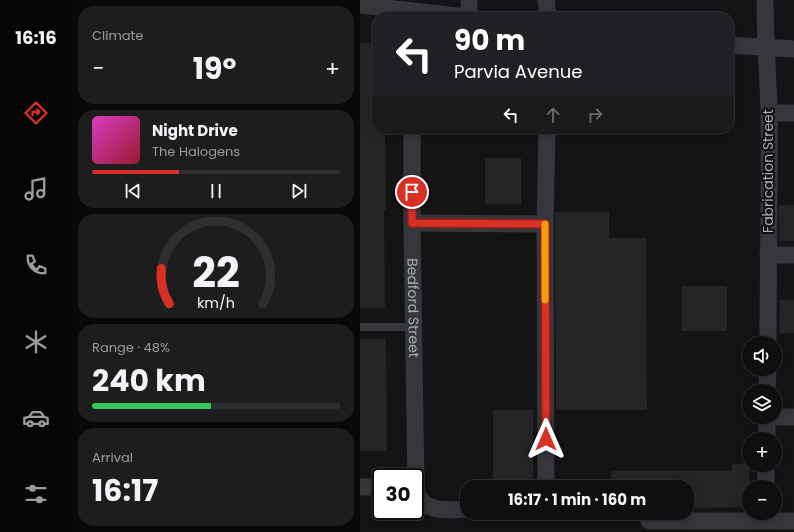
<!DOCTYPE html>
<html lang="en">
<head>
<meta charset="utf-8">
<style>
  body { margin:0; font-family:Poppins,sans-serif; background:#1d1d1e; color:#f1f3f6; height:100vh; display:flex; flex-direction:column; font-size:15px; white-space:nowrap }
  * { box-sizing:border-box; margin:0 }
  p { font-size:13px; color:#9b9c9f }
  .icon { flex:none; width:22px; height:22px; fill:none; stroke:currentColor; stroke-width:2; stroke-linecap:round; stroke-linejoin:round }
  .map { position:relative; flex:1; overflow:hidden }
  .details { display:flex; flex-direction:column; gap:6px; padding:6px; background:#080809; width:288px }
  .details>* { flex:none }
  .top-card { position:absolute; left:12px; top:12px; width:362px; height:122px; border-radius:16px; box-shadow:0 2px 10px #0003,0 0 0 1px #2f2f30; background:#202124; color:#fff; overflow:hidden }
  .buttons { position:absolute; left:382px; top:336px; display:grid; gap:8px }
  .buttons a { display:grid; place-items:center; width:40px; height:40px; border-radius:50%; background:#0f0f10; box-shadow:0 2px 10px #0003,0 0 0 1px #2f2f30; font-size:20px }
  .speed { position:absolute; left:12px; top:468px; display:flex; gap:8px; font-size:20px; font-weight:700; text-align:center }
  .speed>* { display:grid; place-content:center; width:52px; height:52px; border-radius:50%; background:#0f0f10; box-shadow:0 2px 10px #0003,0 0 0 1px #2f2f30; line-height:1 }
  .speed .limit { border:2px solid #111; border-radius:6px; background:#fff; color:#111 }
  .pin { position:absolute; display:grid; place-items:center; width:34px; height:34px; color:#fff; margin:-17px; border:2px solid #fff; border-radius:50%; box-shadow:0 1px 4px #0007 }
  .me { position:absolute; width:44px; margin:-22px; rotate:0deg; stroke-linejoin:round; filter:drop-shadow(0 0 3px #0008) }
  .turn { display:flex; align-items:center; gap:14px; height:84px; padding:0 16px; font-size:18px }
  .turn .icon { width:52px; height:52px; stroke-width:2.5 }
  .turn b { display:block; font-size:28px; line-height:34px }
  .lanes { display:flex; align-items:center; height:38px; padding:0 16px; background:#0003; justify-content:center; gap:20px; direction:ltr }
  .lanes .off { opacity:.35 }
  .big { font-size:30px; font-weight:700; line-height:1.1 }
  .details .card { flex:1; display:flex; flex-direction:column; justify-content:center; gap:6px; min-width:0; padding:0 14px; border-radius:16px; background:#1d1d1e }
  .details .dial { align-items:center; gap:0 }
  .dial svg { height:104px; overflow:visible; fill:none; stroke:#2f2f30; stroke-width:7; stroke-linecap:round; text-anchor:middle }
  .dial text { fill:#f1f3f6; stroke:none }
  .song { display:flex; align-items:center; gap:12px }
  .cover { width:48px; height:48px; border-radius:6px; background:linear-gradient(135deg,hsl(310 70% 55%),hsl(350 70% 35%)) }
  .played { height:4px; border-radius:2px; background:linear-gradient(90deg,#d93025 35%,#2f2f30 35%) }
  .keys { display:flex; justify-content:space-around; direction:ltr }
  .heat { display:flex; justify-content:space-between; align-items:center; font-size:22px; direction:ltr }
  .charge { height:6px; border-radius:3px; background:linear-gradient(90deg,#34c759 48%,#2f2f30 0) }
  .trip { position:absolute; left:100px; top:480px; width:234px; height:40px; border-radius:16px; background:#0f0f10; box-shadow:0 2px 10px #0003,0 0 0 1px #2f2f30; font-weight:700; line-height:40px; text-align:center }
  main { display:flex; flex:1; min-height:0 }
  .dock { display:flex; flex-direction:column; width:72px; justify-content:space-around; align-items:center; background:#060606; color:#9b9c9f }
  .dock .icon { width:28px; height:28px }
  .dock .active { color:#d93025 }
  .dock b { font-size:18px; color:#f1f3f6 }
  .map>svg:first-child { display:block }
  .building { fill:#242527 }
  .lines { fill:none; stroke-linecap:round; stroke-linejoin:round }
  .service { stroke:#35373b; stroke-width:8 }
  .minor { stroke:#35373b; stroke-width:17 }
  .route-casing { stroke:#8d1f18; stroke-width:10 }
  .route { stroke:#d93025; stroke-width:7 }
  .slow { stroke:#f59e0b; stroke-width:7 }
  .labels { text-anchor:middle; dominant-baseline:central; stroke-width:4; stroke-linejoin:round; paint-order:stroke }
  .street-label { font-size:14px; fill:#a6aeb5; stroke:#0f0f11 }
</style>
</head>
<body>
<main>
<nav class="dock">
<b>16:16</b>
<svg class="icon active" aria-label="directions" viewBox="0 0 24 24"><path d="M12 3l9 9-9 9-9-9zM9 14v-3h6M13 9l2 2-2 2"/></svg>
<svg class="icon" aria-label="music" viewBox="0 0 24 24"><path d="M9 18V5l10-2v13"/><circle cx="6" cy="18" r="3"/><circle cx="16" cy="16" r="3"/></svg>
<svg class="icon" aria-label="phone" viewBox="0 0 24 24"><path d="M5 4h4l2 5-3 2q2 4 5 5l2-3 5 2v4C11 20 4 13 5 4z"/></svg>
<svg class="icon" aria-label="climate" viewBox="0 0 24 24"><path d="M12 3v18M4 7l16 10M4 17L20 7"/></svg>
<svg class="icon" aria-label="car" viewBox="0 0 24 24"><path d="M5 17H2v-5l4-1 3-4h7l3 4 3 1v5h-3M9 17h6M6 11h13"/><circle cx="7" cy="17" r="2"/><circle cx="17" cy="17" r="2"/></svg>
<svg class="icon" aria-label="filters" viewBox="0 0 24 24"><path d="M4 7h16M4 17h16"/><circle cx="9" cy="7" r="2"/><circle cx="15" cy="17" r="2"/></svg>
</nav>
<section class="details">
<div class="card"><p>Climate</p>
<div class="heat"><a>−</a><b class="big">19°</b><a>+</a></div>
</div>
<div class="card">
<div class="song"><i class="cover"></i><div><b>Night Drive</b><p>The Halogens</p></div></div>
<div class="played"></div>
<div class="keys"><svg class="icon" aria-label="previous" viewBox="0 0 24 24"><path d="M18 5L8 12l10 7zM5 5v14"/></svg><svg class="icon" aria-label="pause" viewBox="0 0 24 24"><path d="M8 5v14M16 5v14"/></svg><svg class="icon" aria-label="next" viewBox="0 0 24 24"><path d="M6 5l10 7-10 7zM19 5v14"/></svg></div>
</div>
<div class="card dial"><svg viewBox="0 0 100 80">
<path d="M14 69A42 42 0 1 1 86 69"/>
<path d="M14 69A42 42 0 0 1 8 42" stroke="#d93025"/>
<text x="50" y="56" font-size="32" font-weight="700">22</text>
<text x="50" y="72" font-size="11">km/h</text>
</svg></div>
<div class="card"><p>Range · 48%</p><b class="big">240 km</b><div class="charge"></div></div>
<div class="card"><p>Arrival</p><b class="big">16:17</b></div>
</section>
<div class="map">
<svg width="434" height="532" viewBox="0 0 434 532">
  <rect width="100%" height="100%" fill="#141416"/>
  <path class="building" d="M 0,43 L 17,43 L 17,129 L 25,129 L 26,210 L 24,210 L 25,308 L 0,308 Z
    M 125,158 L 161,158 L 161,204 L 125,204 Z
    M 419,205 L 434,205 L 434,241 L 419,241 Z
    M 195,212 L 249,212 L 249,238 L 286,238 L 287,410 L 196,410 Z
    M 322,286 L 367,286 L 367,331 L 322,331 Z
    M 420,300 L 434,300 L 434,333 L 419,333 Z
    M 0,339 L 26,339 L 27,451 L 0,451 Z
    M 133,410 L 173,410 L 173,483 L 133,483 Z
    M 372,464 L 389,464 L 389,507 L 327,508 L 327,487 L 251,487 L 251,471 L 372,471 Z"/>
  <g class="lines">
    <path class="service" d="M 0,327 L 53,327"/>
    <g class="minor">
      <path d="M 186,0 L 188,17"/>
      <path d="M 405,0 C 405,38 408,75 409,112 C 410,189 408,266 408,343"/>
      <path d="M 0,5 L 106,17"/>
      <path d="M 109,17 L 109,0"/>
      <path d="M 369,45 L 434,49"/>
      <path d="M 409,113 L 434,113"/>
      <path id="s1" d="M 52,129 L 52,223 L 56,487"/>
      <path d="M 52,223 L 185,224"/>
      <path d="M 408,255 L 434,255"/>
      <path d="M 407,391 L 408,369"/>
      <path d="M 413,417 L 434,417"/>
      <path d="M 407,439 L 407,417"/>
      <path d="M 0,487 L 21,487"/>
      <path d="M 55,487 C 57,490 57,495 59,498 C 71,513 90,510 107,509"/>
      <path d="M 186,487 L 185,224 L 187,129"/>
      <path d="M 406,487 L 406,465"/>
      <path d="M 289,521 L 434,521"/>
    </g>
  </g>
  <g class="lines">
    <defs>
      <path id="route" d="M 52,192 L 52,223 L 185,224 L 186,439"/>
    </defs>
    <use href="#route" class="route-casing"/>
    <use href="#route" class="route"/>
    <path class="slow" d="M 185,224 L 185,300"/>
  </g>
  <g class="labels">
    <g class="street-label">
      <text transform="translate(408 171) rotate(-90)">Fabrication Street</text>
      <text stroke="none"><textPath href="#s1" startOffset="179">Bedford Street</textPath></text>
    </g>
  </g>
</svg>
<div class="buttons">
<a><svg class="icon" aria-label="sound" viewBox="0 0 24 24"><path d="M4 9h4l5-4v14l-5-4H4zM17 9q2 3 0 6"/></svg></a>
<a><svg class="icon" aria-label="layers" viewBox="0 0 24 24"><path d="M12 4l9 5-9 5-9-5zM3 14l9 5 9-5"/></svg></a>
<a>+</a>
<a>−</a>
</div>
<div class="speed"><div class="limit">30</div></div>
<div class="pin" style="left:52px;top:192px;background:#d93025"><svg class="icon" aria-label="arrive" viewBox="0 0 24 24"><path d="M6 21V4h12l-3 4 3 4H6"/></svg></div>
<svg class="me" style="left:186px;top:439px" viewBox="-20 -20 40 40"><path d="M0-17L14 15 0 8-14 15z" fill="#d93025" stroke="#fff" stroke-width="4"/></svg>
<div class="trip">16:17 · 1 min · 160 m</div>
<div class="top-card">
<div class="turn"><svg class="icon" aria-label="left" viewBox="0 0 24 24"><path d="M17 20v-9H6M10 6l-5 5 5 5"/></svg><div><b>90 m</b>Parvia Avenue</div></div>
<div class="lanes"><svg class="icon" aria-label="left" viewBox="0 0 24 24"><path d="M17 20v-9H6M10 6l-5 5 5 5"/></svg><svg class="icon off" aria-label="ahead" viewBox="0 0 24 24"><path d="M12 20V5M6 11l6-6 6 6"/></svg><svg class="icon off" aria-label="right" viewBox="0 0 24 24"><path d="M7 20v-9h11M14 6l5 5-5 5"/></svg></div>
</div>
</div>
</main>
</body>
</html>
